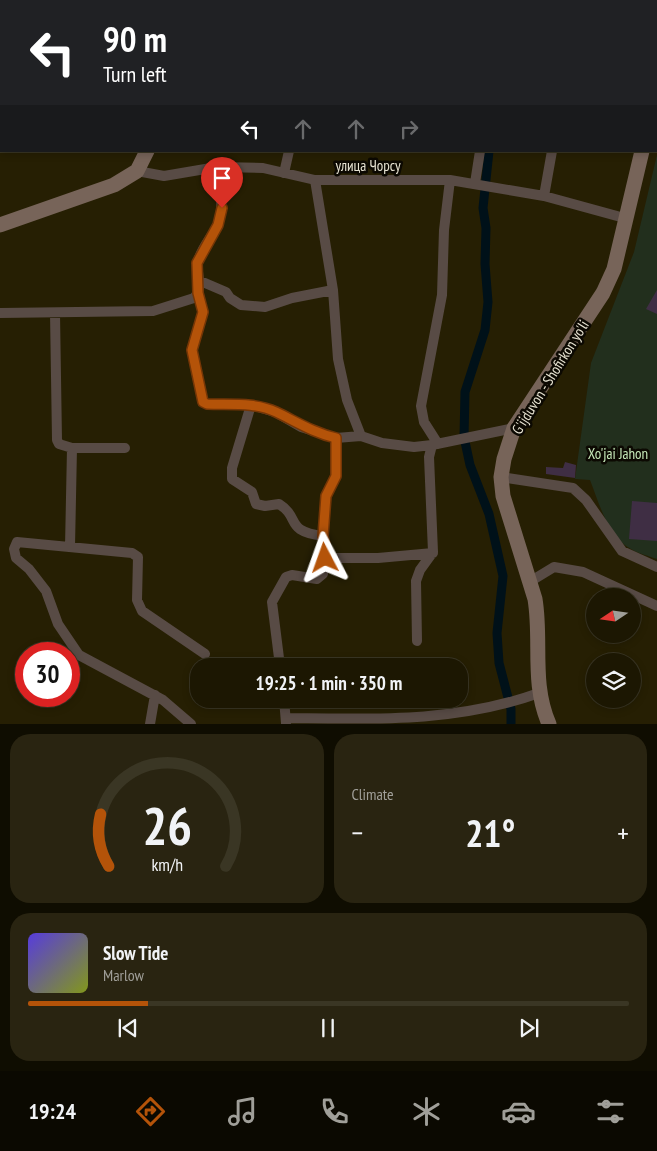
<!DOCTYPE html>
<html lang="en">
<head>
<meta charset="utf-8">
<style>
  body { margin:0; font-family:"PT Sans Narrow",sans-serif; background:#292411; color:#f1f3f6; height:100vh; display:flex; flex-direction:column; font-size:19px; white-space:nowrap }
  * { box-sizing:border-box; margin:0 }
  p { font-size:16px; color:#a09f99 }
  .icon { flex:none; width:28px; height:28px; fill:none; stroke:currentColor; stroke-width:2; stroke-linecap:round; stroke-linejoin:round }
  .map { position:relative; height:724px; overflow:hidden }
  .side { display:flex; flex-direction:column; gap:10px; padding:10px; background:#0f0d01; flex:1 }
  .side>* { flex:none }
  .banner { position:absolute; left:0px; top:0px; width:658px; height:152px; box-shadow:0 2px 8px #0003,0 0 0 1px #3a3624; background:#202124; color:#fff; overflow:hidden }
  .needle { width:32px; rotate:257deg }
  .tools { position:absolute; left:586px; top:588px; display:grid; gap:10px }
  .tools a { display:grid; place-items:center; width:55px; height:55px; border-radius:50%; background:#1c1702; box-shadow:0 2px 8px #0003,0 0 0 1px #3a3624; font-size:25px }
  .speed { position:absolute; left:15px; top:642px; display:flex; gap:10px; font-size:25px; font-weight:700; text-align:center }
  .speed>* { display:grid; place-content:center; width:65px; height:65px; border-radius:50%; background:#1c1702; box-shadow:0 2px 8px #0003,0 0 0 1px #3a3624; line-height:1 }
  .speed .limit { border:8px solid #d22; background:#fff; color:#111 }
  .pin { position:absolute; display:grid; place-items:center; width:42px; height:42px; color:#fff; margin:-51px -21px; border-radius:50% 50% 50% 0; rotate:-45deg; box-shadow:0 0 5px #0007 }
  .pin .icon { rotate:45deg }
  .me { position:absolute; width:55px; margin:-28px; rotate:356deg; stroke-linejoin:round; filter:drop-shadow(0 0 4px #0008) }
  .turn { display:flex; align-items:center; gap:18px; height:105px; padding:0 20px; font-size:22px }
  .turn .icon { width:65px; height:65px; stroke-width:2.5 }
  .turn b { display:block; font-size:35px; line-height:42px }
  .lanes { display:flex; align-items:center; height:48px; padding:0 20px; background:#0003; justify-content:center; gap:25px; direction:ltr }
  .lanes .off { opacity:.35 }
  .big { font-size:38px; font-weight:600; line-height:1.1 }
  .side .tile { flex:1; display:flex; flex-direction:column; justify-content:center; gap:8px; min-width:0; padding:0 18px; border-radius:20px; background:#292411 }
  .side .dial { align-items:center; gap:0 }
  .dial svg { height:130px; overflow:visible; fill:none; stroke:#3a3624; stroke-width:7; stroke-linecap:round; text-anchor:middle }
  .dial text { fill:#f1f3f6; stroke:none }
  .song { display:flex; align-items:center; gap:15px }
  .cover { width:60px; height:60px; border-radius:8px; background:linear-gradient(135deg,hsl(250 70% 55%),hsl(70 70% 35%)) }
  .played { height:5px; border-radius:2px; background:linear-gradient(90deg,#b45309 20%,#3a3624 20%) }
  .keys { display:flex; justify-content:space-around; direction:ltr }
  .heat { display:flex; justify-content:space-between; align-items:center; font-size:28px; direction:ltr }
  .side .tiles { flex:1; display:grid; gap:10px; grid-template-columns:1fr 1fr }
  .tile:last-child { grid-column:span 2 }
  .trip { position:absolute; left:190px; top:658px; width:278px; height:50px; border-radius:20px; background:#1c1702; box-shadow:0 2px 8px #0003,0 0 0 1px #3a3624; font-weight:600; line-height:50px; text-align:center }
  .menu { display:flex; height:80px; justify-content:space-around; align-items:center; background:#0b0901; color:#a09f99 }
  .menu .icon { width:35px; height:35px }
  .menu .on { color:#b45309 }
  .menu b { font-size:22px; color:#f1f3f6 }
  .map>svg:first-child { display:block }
  .green { fill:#222f1d }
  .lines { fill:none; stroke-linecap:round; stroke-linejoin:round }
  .canal { stroke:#001119; stroke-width:9 }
  .building { fill:#3f2e44 }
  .street { stroke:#584b45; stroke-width:10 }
  .secondary { stroke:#776459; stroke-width:15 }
  .route-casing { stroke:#753606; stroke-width:12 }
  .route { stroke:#b45309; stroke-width:9 }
  .labels { text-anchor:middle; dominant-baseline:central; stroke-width:5; stroke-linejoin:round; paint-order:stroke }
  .street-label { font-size:15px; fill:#e8e4d3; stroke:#0c0902 }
  .park-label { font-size:15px; fill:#c6e9b9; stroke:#0c0902 }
</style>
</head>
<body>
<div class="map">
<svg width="657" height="724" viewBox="0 0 657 724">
  <rect width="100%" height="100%" fill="#261f03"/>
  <path class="green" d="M 657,155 L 657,559 C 649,556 639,554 631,549 C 608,537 599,503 590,480 L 575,479 L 591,363 L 634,252 Z"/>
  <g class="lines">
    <path class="canal" d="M 200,0 L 203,1
      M 489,151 L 483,208 L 486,228 L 485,264 L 488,302 L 485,330 L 465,392 L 464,437 L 470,465 L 489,514 L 503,576 L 497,633 L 499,663 L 511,709 L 511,724"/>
  </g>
  <path class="building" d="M 657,290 L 657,314 L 646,309 Z
    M 565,462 L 576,465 L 575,478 L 546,474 L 546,467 L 563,468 Z
    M 632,501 L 657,503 L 657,541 L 629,539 Z"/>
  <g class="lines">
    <path class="street" d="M 172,0 L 175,1
      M 137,171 L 164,176 L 217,167 L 263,168 L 315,180 L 450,180 L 544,196 L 628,219
      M 284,173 L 289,151
      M 315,180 L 333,290 L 338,359 L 347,400 L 361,436
      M 475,183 L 480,151
      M 544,196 L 552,151
      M 198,280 L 226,292 L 230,298 L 241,305 L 265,307 L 292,298 L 333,290
      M 198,293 L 203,312 L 192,350 L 203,402 L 207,404 L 251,405 L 275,412 L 301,427 L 336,438 L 361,436 L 382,443 L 414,447 L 432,445
      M 0,313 L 153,311 L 194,298 C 204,288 196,274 198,262 C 200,249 213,236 218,224 C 225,207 219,185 217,167
      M 55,313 L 57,440 L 59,444 L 72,448 L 70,547
      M 251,405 L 232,468 L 232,479 L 252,492 L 256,504 L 265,506 L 279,504 C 301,518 284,531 323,536
      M 438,444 L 424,422 L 421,406 L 442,295 L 444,230 L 450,180
      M 72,448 L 125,448
      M 501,477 L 573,488 L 586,500 L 622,551 L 657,567
      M 325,558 L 378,558 L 433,553
      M 531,581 L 554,567 L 583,572 L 657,606
      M 417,641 L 416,581 L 420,570 L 433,552 L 429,457 L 432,445 L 514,428
      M 280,666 L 272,602 L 286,577 L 292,575 L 317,579 L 323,574 L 326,550 L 323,536 L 326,496 L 336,476 L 336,438
      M 284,699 L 286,723
      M 286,718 C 373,719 455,723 539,693
      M 150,724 L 155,695
      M 191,724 L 163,700 L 79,655 L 58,624 L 46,591 L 29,569 L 16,558 L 14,549 L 17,542 L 132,553 L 138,557 L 137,600 L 142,611 L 205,654"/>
    <path class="secondary" d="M 594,0 L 600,1
      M 191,1 L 192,0
      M 656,13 L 657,14
      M 656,87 L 657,84
      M 656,110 L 657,110
      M 0,225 L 114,185 L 137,171 L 147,151
      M 549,724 C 531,683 542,641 535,599 L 503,496 L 501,477 L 504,459 L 514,428 L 603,293 L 614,269 L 642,151"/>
  </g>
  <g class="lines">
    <defs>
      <path id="route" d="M 222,208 L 218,225 L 197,263 L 198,293 L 203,312 L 192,350 L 203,402 L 207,404 C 230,405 255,402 276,412 C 297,422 314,433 336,438 L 336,476 L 326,496 L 323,536 L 326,550 L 325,558"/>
    </defs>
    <use href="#route" class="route-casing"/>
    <use href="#route" class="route"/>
  </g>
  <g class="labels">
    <g class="street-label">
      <text x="368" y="165">улица Чорсу</text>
      <text transform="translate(550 377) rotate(-58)">G'ijduvon - Shofirkon yo'li</text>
    </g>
    <g class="park-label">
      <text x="618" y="453">Xo'jai Jahon</text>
    </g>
  </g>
</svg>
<div class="tools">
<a><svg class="needle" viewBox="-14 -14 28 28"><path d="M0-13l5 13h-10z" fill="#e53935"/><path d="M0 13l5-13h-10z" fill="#a09f99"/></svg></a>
<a><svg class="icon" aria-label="layers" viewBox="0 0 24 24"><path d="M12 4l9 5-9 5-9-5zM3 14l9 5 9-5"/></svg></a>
</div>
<div class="speed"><div class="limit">30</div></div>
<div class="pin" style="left:222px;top:208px;background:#d93025"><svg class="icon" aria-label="arrive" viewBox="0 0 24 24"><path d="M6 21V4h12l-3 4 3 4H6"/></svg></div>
<svg class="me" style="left:325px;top:558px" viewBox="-20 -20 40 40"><path d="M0-17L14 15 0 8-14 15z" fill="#b45309" stroke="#fff" stroke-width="4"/></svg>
<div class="trip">19:25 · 1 min · 350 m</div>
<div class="banner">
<div class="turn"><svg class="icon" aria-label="left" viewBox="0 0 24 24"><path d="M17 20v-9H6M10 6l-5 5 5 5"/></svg><div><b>90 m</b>Turn left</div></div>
<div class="lanes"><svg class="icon" aria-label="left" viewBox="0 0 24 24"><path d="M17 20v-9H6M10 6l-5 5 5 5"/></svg><svg class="icon off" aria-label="ahead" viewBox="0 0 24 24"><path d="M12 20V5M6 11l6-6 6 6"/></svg><svg class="icon off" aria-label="ahead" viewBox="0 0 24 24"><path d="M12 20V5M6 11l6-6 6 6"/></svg><svg class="icon off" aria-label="right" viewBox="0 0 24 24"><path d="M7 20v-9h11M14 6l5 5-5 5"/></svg></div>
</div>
</div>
<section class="side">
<div class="tiles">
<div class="tile dial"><svg viewBox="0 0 100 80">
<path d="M14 69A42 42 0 1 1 86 69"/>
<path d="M14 69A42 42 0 0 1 9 37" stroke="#b45309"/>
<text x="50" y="56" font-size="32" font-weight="700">26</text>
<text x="50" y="72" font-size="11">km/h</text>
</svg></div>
<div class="tile"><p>Climate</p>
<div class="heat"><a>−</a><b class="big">21°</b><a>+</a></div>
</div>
<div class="tile">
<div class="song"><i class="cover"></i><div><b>Slow Tide</b><p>Marlow</p></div></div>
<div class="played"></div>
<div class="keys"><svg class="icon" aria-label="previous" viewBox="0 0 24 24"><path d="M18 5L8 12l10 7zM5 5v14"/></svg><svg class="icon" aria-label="pause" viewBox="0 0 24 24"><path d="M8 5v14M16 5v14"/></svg><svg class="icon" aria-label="next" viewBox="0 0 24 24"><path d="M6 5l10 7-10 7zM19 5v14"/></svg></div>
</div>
</div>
</section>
<nav class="menu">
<b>19:24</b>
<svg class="icon on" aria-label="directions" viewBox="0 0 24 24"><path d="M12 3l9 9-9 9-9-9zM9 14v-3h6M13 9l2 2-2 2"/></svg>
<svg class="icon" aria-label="music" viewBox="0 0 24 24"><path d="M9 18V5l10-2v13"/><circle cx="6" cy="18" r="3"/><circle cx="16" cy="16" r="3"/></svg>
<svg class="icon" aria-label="phone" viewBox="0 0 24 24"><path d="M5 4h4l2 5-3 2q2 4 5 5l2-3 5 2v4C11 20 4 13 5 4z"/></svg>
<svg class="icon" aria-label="climate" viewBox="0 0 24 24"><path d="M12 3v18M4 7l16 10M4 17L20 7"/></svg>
<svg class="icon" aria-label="car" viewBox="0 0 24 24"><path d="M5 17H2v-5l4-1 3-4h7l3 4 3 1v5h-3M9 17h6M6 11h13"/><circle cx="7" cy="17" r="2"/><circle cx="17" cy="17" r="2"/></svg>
<svg class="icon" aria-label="filters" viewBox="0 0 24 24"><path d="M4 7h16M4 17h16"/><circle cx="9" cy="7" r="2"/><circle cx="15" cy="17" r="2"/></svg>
</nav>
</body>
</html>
